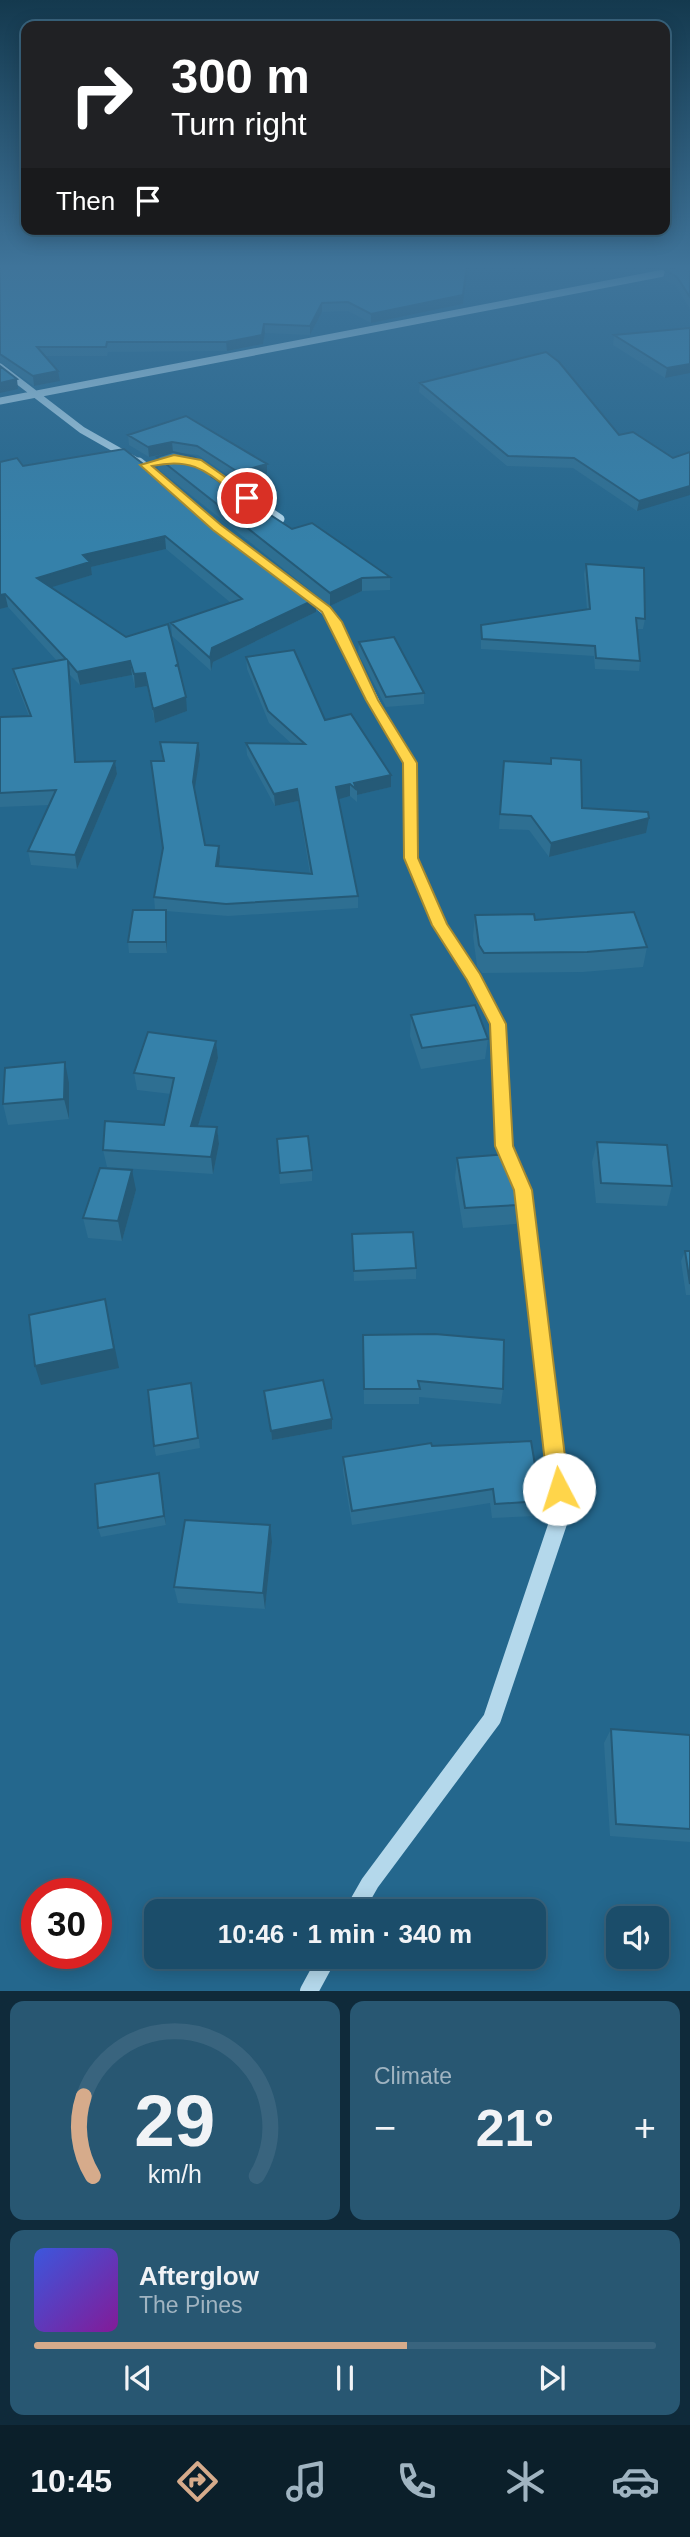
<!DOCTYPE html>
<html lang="en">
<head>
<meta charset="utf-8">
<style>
  body { margin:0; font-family:Arial,sans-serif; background:#285772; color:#f1f3f6; height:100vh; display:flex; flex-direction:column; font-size:26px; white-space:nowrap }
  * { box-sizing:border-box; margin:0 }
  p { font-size:23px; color:#a0b4c1 }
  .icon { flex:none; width:38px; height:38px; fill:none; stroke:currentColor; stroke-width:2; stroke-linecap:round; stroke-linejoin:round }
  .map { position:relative; height:1991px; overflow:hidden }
  .drawer { display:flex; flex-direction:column; gap:10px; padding:10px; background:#0f2a3a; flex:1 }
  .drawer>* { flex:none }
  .hud { position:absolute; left:21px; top:21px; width:649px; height:214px; border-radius:14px; box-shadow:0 4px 18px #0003,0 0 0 2px #39647e; background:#202124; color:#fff; overflow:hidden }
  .controls { position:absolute; left:606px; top:1906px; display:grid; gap:14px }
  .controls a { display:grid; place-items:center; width:63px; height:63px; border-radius:14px; background:#1b4d6a; box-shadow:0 4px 18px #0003,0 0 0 2px #39647e; font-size:35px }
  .speed { position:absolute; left:21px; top:1878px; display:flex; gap:14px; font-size:35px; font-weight:700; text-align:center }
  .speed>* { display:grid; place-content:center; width:91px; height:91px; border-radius:50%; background:#1b4d6a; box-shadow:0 4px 18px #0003,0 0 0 2px #39647e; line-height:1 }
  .speed .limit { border:10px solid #d22; background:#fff; color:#111 }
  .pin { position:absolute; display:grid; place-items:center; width:60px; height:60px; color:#fff; margin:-30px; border:4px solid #fff; border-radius:50%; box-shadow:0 2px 7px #0007 }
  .me { position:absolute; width:77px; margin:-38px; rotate:355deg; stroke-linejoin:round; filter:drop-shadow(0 0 5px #0008) }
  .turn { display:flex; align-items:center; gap:24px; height:147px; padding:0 35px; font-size:32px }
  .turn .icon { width:91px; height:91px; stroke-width:2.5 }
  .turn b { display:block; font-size:49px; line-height:60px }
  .then { display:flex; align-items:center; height:66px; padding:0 35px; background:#0003; gap:14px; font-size:26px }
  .big { font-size:52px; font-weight:600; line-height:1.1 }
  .drawer .card { flex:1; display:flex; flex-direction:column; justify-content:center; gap:10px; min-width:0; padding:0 24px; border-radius:14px; background:#285772 }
  .drawer .dial { align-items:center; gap:0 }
  .dial svg { height:182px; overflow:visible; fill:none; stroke:#39647e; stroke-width:7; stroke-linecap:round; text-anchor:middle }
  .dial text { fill:#f1f3f6; stroke:none }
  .song { display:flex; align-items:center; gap:21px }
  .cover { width:84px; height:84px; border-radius:10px; background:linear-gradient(135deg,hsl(230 70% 55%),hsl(290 70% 35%)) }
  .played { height:7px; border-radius:4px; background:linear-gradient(90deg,#d6ab8b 60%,#39647e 60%) }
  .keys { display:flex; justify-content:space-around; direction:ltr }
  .heat { display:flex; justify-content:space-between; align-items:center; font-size:38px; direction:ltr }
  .drawer .tiles { flex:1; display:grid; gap:10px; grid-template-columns:1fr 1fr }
  .card:last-child { grid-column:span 2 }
  .trip { position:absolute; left:144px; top:1899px; width:402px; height:70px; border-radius:14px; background:#1b4d6a; box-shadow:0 4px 18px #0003,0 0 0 2px #39647e; font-weight:600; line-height:70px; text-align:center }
  .tabs { display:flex; height:112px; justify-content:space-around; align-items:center; background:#0b1f2a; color:#a0b4c1 }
  .tabs .icon { width:49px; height:49px }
  .tabs .active { color:#d6ab8b }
  .tabs b { font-size:32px; color:#f1f3f6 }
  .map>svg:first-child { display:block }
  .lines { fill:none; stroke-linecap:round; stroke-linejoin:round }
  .minor-far4 { stroke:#b4d8eb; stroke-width:7 }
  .minor-far3 { stroke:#b4d8eb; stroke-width:9 }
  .minor-far2 { stroke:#b4d8eb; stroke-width:11 }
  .minor-far1 { stroke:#b4d8eb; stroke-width:14 }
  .minor { stroke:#b4d8eb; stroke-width:18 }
  .wall { fill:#2e6f92 }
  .shaded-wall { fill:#255a77 }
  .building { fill:#3581aa; stroke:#255a77; stroke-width:2 }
  .route { fill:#ffd54a; stroke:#a68a30; stroke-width:2 }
</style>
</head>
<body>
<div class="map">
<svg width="690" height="1991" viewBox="0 0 690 1991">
  <rect width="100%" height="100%" fill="#24678d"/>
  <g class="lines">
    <path class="minor-far4" d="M 0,367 L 82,430 L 142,464
      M 0,401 L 690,268"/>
    <path class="minor-far3" d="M 139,462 L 165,483
      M 208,470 L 280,519
      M 303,592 L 333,617 L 383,718"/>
    <path class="minor-far2" d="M 382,716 L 410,763 L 411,858 L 440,925 L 475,978 L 498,1024 L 499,1043"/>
    <path class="minor-far1" d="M 499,1041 L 504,1146 L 523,1190 L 555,1459"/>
    <path class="minor" d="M 354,1911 L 370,1883 L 492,1719 L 561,1514 L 554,1457
      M 309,1991 L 328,1956"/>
  </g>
  <path class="wall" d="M 0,265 L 468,265 L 463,304 L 371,323 L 348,311 L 322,312 L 310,335 L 265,333 L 263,344 L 227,351 L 108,352 L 107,356 L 45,356 L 60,381 L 34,386 L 0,362 Z
    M 519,265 L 573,265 L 570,270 Z
    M 636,265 L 685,265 L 646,270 Z
    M 690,265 L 690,309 L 676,286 L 663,279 L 665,270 Z
    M 690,328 L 665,378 L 613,345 L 614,335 Z
    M 420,383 L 619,435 L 673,458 L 637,511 L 573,468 L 507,466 L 419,392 Z
    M 186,416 L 267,464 L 267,474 L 238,482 L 198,455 L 173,452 L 149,457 L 129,445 L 128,435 Z
    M 124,449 L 316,612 L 213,662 L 211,671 L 172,636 L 171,623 L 231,603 L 166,549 L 91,567 L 92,575 L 51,587 L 187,711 L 155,723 L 147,686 L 135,688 L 132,675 L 80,685 L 70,675 L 76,762 L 115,761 L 117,774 L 77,869 L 31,865 L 28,851 L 50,805 L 0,807 L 0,717 L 29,716 L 16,683 L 13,669 L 57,661 L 8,607 L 0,609 L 0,462 L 23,466 Z
    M 157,457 L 220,475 L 221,483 L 292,529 L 390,577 L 390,590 L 362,591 L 330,606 L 158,469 Z
    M 586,564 L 645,619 L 643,629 L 637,629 L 640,661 L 639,671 L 595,669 L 594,656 L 481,649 L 481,625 L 587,609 L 584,574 Z
    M 359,642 L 424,693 L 424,704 L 386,707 L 358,653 Z
    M 246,657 L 325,720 L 391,775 L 391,787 L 357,795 L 357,802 L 350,796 L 338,799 L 358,896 L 358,908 L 228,916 L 166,911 L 167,921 L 167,953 L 129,953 L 128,942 L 155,910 L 154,897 L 163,849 L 163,761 L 160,742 L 200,755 L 194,790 L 205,845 L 220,858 L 218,866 L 310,874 L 298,801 L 275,806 L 247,755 L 246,743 L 292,744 L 269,723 L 247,669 Z
    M 551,758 L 582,808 L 646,833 L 549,857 L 529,830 L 499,829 L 504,761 L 550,764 Z
    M 475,915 L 535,920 L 647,947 L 643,967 L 583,972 L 482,973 L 477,966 L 473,936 Z
    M 411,1015 L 488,1039 L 485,1059 L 421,1069 L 410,1036 Z
    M 216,1041 L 218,1058 L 198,1126 L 217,1127 L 219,1144 L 213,1174 L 107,1167 L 103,1150 L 164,1125 L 171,1094 L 137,1090 L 134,1073 Z
    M 69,1083 L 69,1119 L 8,1125 L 3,1104 Z
    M 277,1139 L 312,1170 L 312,1181 L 280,1184 Z
    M 597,1142 L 672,1186 L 667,1206 L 596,1203 L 592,1162 Z
    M 457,1158 L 519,1205 L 516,1224 L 463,1228 L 455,1178 Z
    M 136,1190 L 122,1241 L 88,1238 L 83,1218 Z
    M 352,1234 L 416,1268 L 416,1279 L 354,1281 Z
    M 685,1251 L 690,1251 L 690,1295 L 686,1295 L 681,1261 Z
    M 363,1351 L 503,1389 L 501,1404 L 419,1397 L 419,1404 L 364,1404 Z
    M 191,1383 L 200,1448 L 156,1456 L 154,1446 Z
    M 264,1391 L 332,1419 L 332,1429 L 272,1440 Z
    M 432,1446 L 541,1501 L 537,1516 L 492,1518 L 490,1503 L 352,1525 L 343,1471 L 343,1457 Z
    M 159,1473 L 166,1525 L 101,1537 L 98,1528 Z
    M 272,1542 L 265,1609 L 178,1603 L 174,1587 Z
    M 611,1729 L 690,1735 L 690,1842 L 610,1836 L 604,1743 Z"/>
  <path class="shaded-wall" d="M 468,265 L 463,304 L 371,323 L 371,314 Z
    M 647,265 L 685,265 L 646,270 Z
    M 322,303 L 322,312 L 310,335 L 310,326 Z
    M 264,324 L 265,333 L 263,344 L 227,351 L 226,342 Z
    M 690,364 L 690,373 L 665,378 L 667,368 Z
    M 58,371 L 60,381 L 34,386 L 33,376 Z
    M 17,379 L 18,389 L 0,393 L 0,383 Z
    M 172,442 L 173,452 L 149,457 L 148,447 Z
    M 267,464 L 267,474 L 238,482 L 238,472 Z
    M 220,475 L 221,487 L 212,477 Z
    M 690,486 L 690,495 L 637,511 L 639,501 Z
    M 165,536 L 166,549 L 91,567 L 92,575 L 39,591 L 37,578 L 83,555 Z
    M 362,578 L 362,591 L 330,606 L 330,593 Z
    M 5,594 L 8,607 L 0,609 L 0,595 Z
    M 316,599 L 316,612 L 213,662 L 211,671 L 210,658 L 212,648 Z
    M 68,661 L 70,675 L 77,776 L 75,762 Z
    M 130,661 L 132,675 L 80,685 L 77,672 Z
    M 145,673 L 147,686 L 135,688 L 134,674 Z
    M 186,697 L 187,711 L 155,723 L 153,709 Z
    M 198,743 L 200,755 L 194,794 L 193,782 Z
    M 115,761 L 117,774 L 77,869 L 75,855 Z
    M 391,775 L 391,787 L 357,795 L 357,790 L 354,783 Z
    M 350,784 L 350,796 L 336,800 L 336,787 Z
    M 297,789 L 298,801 L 275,806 L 274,794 Z
    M 649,818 L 646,833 L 549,857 L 551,843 Z
    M 219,846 L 220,858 L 217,878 L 216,866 Z
    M 166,910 L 167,921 L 167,953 L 166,942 Z
    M 216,1041 L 218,1058 L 193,1143 L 191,1126 Z
    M 65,1062 L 69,1083 L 69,1119 L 64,1099 Z
    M 217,1127 L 219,1144 L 213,1174 L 211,1157 Z
    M 132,1170 L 136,1190 L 122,1241 L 118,1221 Z
    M 105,1299 L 119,1368 L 41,1385 L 35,1366 Z
    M 332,1419 L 332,1429 L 272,1440 L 271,1431 Z
    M 159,1473 L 161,1483 L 166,1525 L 164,1516 Z
    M 270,1525 L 272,1542 L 265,1609 L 263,1593 Z"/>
  <path class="building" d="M 0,265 L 467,265 L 463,295 L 371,314 L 348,302 L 322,303 L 310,326 L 264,324 L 262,335 L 226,342 L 107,342 L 106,347 L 37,347 L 58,371 L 33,376 L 0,354 Z
    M 690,265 L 690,297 L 677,277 L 665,270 Z
    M 690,328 L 690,364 L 667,368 L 614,335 Z
    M 546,352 L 559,362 L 619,435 L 633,432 L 673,458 L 690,452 L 690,486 L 639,501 L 574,458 L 508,456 L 420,383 Z
    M 0,366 L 17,379 L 0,383 Z
    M 186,416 L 267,464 L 238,472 L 197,446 L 172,442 L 148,447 L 128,435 Z
    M 124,449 L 316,599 L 212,648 L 210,658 L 171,623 L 242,599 L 165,536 L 83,555 L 90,562 L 37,578 L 126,637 L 168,624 L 178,664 L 175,666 L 178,665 L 186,697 L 153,709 L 145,673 L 134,674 L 130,661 L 77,672 L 68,661 L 75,762 L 115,761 L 75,855 L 28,851 L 56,790 L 0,793 L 0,717 L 31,716 L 13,669 L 66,659 L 5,594 L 0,595 L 0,462 L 17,458 L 23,466 Z
    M 173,452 L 194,457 L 220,475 L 212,477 L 292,529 L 312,523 L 390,577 L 362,578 L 330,593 L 157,457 Z
    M 586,564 L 644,568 L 645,619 L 636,618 L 640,661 L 596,658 L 595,646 L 482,639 L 481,625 L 590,609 Z
    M 394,637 L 424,693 L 386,697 L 359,642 Z
    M 294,650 L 325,720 L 351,714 L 391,775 L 354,783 L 357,790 L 350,784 L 336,787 L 358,896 L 226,904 L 154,897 L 163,848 L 151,761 L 164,761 L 160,742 L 198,743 L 193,782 L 205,845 L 219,846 L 216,866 L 312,874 L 297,789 L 274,794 L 246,743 L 305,744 L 268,711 L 246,657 Z
    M 551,758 L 581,760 L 582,808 L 648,812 L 649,818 L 551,843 L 531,816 L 500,814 L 504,761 L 551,764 Z
    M 133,910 L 166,910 L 166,942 L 128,942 Z
    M 634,912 L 647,947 L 587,952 L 484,953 L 479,945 L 475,915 L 534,914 L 535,920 Z
    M 475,1005 L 488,1039 L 422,1048 L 411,1015 Z
    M 148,1032 L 216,1041 L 191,1126 L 217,1127 L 211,1157 L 103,1150 L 105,1121 L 164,1125 L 174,1078 L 134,1073 Z
    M 65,1062 L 64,1099 L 3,1104 L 5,1068 Z
    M 308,1136 L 312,1170 L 280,1173 L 277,1139 Z
    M 597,1142 L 667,1145 L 672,1186 L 601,1183 Z
    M 508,1154 L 519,1205 L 465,1208 L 457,1158 Z
    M 100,1168 L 132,1170 L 118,1221 L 83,1218 Z
    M 413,1232 L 416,1268 L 354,1271 L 352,1234 Z
    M 685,1251 L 690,1251 L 690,1284 Z
    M 105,1299 L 114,1349 L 35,1366 L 29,1315 Z
    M 435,1334 L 504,1340 L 503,1389 L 418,1381 L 420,1389 L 364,1389 L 363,1335 Z
    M 323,1380 L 332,1419 L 271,1431 L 264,1391 Z
    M 191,1383 L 198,1438 L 154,1446 L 148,1390 Z
    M 531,1441 L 541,1501 L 495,1504 L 493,1489 L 352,1511 L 343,1457 L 431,1443 L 432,1446 Z
    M 159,1473 L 164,1516 L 98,1528 L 95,1484 Z
    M 185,1520 L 270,1525 L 263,1593 L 174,1587 Z
    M 611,1729 L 690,1735 L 690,1829 L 616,1824 Z"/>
  <linearGradient id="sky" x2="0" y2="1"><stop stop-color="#14394e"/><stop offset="0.49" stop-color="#3f749a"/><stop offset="1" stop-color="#3f749a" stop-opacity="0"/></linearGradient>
  <rect width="690" height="544" fill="url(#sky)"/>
  <path class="route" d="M 174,455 L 201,460 L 251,495 L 251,500 L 243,500 C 209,475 197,456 152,466 L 221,525 L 330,607 L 342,622 L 378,700 L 417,763 L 418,858 L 447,924 L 480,974 L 506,1024 L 513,1146 L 532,1190 L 569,1489 L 566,1497 L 559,1500 L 551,1497 L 548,1489 L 514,1190 L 495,1146 L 490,1024 L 467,980 L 432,925 L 404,858 L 403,763 L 366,700 L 322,612 L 213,530 L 140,465 Z"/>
</svg>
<div class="controls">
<a><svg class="icon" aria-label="sound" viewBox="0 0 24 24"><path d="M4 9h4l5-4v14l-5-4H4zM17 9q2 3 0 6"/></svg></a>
</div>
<div class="speed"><div class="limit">30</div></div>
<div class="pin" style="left:247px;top:498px;background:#d93025"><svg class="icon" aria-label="arrive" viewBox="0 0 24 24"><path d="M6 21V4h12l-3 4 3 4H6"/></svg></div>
<svg class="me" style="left:559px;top:1489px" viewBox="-20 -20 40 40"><circle r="19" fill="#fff"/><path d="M0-13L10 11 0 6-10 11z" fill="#ffd54a"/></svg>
<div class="trip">10:46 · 1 min · 340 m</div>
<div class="hud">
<div class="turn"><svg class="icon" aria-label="right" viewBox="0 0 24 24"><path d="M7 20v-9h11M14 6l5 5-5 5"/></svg><div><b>300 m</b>Turn right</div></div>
<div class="then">Then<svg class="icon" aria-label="arrive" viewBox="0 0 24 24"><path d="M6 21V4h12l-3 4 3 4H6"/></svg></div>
</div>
</div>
<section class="drawer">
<div class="tiles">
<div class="card dial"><svg viewBox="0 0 100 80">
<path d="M14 69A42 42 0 1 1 86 69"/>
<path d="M14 69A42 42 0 0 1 10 34" stroke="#d6ab8b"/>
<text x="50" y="56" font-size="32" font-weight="700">29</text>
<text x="50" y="72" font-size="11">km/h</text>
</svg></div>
<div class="card"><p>Climate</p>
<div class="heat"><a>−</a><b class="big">21°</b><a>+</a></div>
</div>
<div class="card">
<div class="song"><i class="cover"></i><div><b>Afterglow</b><p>The Pines</p></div></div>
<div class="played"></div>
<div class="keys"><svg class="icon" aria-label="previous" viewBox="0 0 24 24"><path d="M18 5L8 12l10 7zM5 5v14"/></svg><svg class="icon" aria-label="pause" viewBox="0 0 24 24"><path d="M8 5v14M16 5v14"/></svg><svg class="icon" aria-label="next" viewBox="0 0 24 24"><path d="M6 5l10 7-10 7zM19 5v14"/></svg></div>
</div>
</div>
</section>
<nav class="tabs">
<b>10:45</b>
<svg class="icon active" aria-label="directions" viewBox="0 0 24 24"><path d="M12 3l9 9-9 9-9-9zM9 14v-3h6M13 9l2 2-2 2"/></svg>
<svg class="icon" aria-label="music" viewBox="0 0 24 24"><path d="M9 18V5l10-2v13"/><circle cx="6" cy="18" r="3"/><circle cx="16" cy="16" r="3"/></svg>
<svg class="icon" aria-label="phone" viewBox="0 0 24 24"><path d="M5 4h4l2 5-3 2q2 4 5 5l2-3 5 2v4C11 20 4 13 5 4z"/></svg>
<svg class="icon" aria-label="climate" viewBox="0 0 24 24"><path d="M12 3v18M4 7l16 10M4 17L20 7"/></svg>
<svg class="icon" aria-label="car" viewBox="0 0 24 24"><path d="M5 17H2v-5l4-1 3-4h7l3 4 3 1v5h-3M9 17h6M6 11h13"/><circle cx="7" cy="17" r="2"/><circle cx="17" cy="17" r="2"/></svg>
</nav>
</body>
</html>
